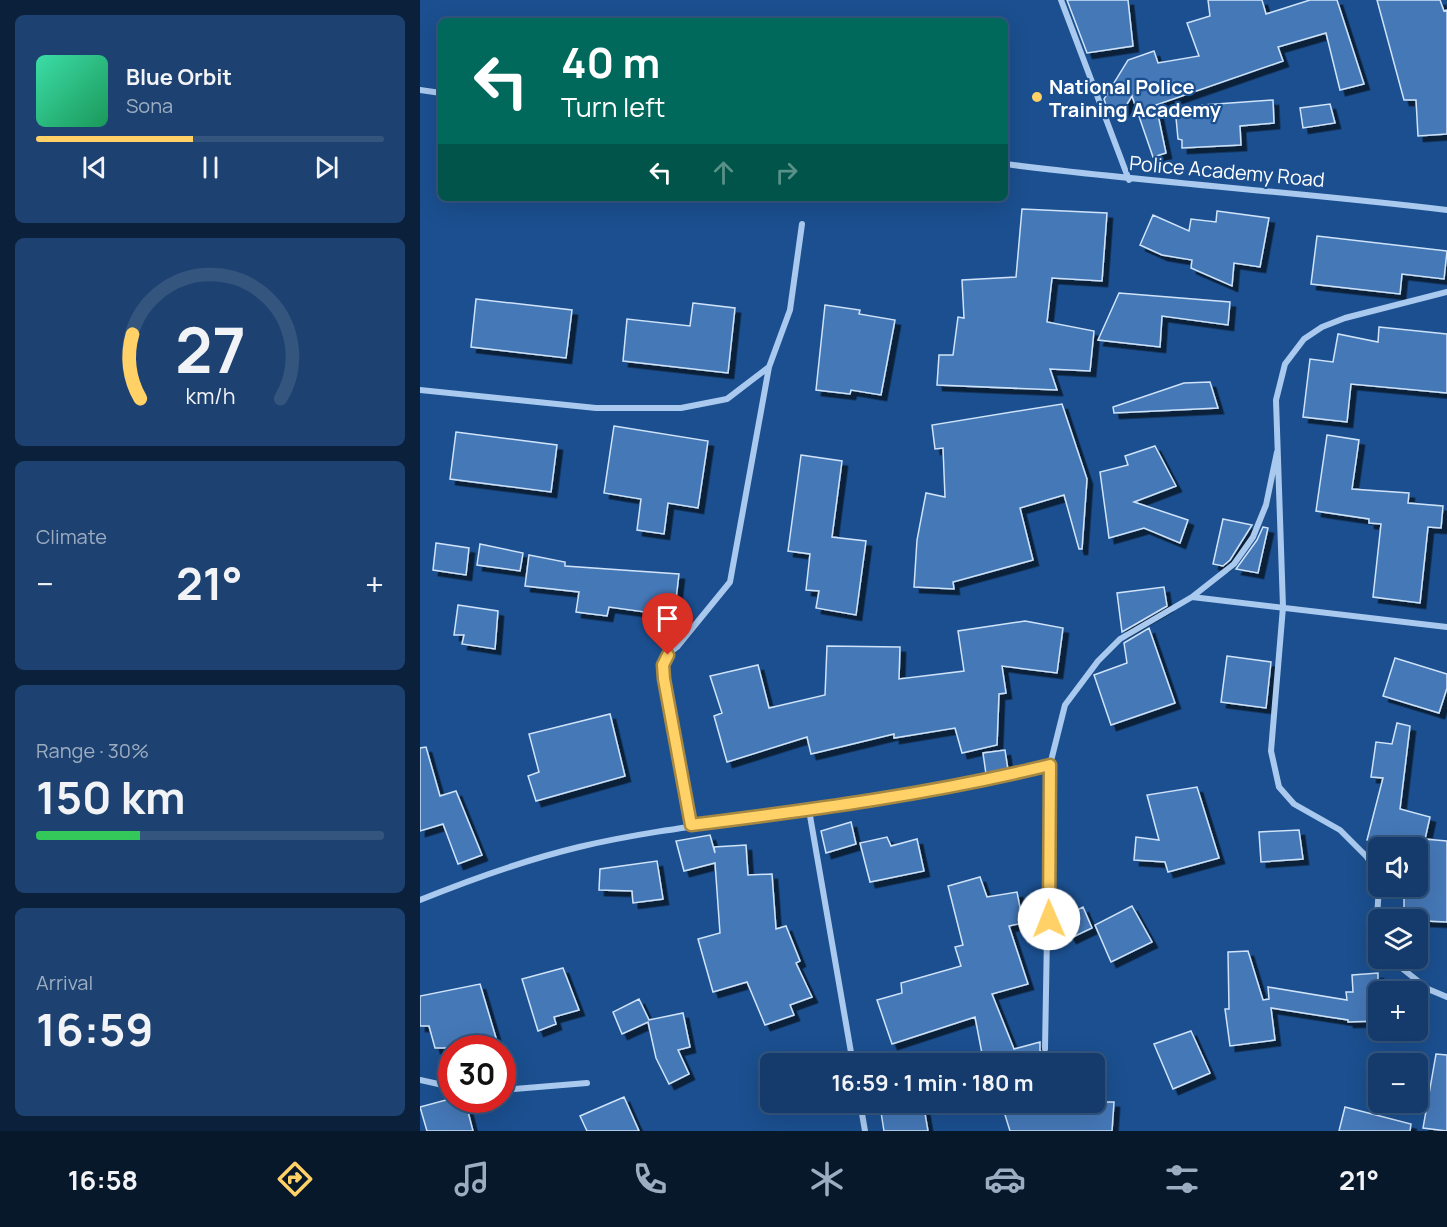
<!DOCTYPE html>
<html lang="en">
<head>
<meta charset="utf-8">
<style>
  body { margin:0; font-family:Manrope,sans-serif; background:#1d4271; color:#f1f3f6; height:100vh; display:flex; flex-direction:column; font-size:22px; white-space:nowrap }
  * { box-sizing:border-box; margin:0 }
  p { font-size:20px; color:#9dadc1 }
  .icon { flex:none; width:33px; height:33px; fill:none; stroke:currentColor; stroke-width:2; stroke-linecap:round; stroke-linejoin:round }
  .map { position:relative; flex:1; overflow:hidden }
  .details { display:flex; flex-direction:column; gap:15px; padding:15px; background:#0b203b; width:420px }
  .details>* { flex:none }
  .hud { position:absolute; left:18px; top:18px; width:570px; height:183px; border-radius:9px; box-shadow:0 6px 24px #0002,0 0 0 2px #33557e; background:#00695c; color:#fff; overflow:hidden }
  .buttons { position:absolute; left:948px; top:837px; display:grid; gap:12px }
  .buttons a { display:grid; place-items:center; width:60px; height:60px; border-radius:9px; background:#143b6b; box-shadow:0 6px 24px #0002,0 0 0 2px #33557e; font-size:30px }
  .speed { position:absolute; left:18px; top:1035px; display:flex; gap:12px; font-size:30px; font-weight:700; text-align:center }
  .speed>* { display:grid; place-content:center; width:78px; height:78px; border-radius:50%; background:#143b6b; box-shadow:0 6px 24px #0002,0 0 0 2px #33557e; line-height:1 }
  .speed .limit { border:9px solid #d22; background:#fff; color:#111 }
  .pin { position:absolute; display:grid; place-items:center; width:51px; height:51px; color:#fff; margin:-62px -26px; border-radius:50% 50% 50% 0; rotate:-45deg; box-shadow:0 0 6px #0007 }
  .pin .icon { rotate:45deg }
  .me { position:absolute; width:66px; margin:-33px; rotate:359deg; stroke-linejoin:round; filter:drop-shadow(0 0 4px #0008) }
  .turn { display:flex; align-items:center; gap:21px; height:126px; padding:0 24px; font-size:27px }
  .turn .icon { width:78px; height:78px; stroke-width:2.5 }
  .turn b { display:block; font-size:42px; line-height:51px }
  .lanes { display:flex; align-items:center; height:57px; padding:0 24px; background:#0003; justify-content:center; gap:30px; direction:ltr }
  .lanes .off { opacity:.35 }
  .big { font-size:45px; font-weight:700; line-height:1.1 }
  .details .card { flex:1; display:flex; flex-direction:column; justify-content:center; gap:9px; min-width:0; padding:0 21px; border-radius:9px; background:#1d4271 }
  .details .dial { align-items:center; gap:0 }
  .dial svg { height:156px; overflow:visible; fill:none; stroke:#33557e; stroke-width:7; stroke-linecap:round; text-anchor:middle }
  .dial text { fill:#f1f3f6; stroke:none }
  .song { display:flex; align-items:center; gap:18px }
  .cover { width:72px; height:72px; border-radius:9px; background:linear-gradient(135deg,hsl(160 70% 55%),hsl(150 70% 35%)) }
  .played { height:6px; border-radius:3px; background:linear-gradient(90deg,#ffd166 45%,#33557e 45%) }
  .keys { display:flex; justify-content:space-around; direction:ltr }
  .heat { display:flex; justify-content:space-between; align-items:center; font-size:33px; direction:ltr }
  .charge { height:9px; border-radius:4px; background:linear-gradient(90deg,#34c759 30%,#33557e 0) }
  .trip { position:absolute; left:340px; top:1053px; width:345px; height:60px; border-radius:9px; background:#143b6b; box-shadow:0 6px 24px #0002,0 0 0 2px #33557e; font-weight:700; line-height:60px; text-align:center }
  .tabs { display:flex; height:96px; justify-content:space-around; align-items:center; background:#08182b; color:#9dadc1 }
  .tabs .icon { width:42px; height:42px }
  .tabs .selected { color:#ffd166 }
  .tabs b { font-size:27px; color:#f1f3f6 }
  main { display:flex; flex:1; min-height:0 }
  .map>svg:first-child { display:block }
  .building { fill:#4478b7; stroke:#cfe3fa; stroke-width:1.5; filter:url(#shadow) }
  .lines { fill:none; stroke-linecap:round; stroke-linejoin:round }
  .minor { stroke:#a9c9ee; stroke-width:6 }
  .route-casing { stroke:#a68842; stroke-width:15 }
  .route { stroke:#ffd166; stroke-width:10 }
  .poi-dot { fill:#ffd166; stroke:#1b4f8f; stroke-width:2 }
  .labels { text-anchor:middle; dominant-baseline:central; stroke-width:4.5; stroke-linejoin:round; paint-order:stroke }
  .poi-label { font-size:20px; font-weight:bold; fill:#fff; stroke:#1b4f8f; text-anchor:start }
  .street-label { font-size:20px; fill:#fff; stroke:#1b4f8f }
</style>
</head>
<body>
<main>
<section class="details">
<div class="card">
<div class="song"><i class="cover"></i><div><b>Blue Orbit</b><p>Sona</p></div></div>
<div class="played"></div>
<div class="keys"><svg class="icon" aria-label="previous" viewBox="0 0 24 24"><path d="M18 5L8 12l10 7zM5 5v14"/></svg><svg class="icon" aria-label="pause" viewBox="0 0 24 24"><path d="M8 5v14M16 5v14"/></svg><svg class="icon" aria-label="next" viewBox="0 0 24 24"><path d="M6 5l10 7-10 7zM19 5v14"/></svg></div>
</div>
<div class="card dial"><svg viewBox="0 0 100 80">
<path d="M14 69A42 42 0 1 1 86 69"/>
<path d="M14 69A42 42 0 0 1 10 36" stroke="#ffd166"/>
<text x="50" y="56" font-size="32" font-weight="700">27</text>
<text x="50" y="72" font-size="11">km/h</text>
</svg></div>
<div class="card"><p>Climate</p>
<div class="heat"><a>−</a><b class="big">21°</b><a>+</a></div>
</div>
<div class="card"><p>Range · 30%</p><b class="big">150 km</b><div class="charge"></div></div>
<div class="card"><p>Arrival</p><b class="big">16:59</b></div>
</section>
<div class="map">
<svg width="1027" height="1131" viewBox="0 0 1027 1131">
  <defs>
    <filter id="shadow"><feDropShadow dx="5.5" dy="5.5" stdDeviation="0" flood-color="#0009"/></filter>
  </defs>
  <rect width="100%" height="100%" fill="#1b4f8f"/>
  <path class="building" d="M 647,0 L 708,0 L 713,46 L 667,53 Z
    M 788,0 L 842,0 L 846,14 L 890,0 L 917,0 L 944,84 L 920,90 L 906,33 L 858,47 L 863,61 L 736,105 L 746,153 L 733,157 L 712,96 L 699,117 L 688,111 L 684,99 L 708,60 L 734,51 L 738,63 L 779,56 L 767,23 L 790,16 Z
    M 957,0 L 1020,0 L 1024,11 L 1027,10 L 1027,134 L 998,136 L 996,100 L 984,100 Z
    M 853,100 L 854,123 L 820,126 L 821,145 L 762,148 L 762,140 L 758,139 L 755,107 Z
    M 910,104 L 915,123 L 883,128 L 880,108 Z
    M 602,209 L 687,213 L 682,281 L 632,278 L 627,322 L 674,331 L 670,371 L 630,369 L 637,390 L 517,385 L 519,355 L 533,355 L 538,317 L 544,318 L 542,280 L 596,277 Z
    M 797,211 L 849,218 L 840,267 L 814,263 L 812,286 L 771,268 L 772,260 L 742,255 L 720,245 L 733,215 L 769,231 L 771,219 L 796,222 Z
    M 897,236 L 1027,251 L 1024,279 L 982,274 L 980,294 L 891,284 Z
    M 699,293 L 810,302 L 808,325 L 742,316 L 740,347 L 678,340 Z
    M 56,299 L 152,310 L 146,358 L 51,347 Z
    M 273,303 L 315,308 L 308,373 L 203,361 L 207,319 L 270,326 Z
    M 405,305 L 440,310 L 439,314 L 475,320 L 461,395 L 431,390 L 430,394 L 396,390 Z
    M 959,327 L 1027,334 L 1027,393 L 931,384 L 927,422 L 883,417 L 890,359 L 913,362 L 918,334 L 958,342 Z
    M 790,382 L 798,408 L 694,413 L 693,407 L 764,383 Z
    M 642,404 L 667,479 L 662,549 L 659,549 L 644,495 L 600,508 L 613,560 L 533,582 L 534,589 L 494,587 L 497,540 L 506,493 L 525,497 L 523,448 L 515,449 L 512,425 Z
    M 194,426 L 288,441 L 278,508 L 248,503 L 244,534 L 217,530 L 221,499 L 184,493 Z
    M 36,432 L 137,445 L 131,492 L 30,479 Z
    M 907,435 L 939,440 L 932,489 L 989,493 L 988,503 L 1023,506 L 1021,528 L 1008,527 L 1000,603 L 953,597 L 961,524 L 949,523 L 949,519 L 896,511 Z
    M 735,446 L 756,486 L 714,502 L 768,520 L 760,543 L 724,528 L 689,538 L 680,472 L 708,465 L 705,456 Z
    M 381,455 L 422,461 L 412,537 L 446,541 L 436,615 L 396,608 L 399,591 L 386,590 L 390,554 L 368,551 Z
    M 803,519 L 832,525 L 810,560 L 803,566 L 793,564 Z
    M 843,527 L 848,528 L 838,573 L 816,569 L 837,540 Z
    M 16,543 L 49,548 L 46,575 L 13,570 Z
    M 60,544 L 103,553 L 100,571 L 57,565 Z
    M 109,555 L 145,562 L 145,566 L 259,574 L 254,616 L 189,607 L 187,616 L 156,612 L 159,592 L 105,586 Z
    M 744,587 L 747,606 L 702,632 L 697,593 Z
    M 38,605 L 78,611 L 75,649 L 42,644 L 44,635 L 34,635 Z
    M 605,621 L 643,628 L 637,673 L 582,666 L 586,693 L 579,694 L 577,745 L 542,753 L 535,728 L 474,738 L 474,734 L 391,754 L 387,737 L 307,762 L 294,716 L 302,713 L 290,676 L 338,665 L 349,708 L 405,695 L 407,646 L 480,647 L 479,679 L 544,671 L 538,631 Z
    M 729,628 L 755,703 L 691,725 L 674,675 L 707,663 L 704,643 Z
    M 807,656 L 851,662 L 846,708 L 801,702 Z
    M 975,658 L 1027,674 L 1027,688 L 1019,713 L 963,696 Z
    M 190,714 L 205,776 L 116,801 L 108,776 L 119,772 L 109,734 Z
    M 977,723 L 990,726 L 980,809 L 1010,817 L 1005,839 L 1027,841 L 1027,922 L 984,920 L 984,886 L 998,886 L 998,848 L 975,848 L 947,840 L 963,778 L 951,777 L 956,742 L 972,744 Z
    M 6,747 L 20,796 L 36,791 L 62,855 L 38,864 L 23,824 L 0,831 L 0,748 Z
    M 585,750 L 588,770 L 566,774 L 563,753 Z
    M 777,787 L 799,858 L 748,872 L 745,862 L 714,860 L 716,837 L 739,840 L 727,795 Z
    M 431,822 L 436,844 L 406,853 L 401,831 Z
    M 879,830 L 883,859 L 841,862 L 839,832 Z
    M 290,835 L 295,853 L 294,847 L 326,845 L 328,875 L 352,874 L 356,929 L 366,926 L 380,961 L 376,963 L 392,997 L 370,1005 L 374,1015 L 345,1025 L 327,982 L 293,992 L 278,939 L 300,933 L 295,863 L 264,871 L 256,841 Z
    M 467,837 L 471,846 L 497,839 L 504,871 L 450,882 L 440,843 Z
    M 237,861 L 243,899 L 213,903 L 212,891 L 179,890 L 180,869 Z
    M 560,877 L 567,897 L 597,892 L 603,923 L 589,926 L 608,984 L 572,994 L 594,1049 L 620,1042 L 620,1051 L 626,1054 L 629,1064 L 564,1064 L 555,1017 L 472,1044 L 457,1000 L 482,993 L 481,983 L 541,966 L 535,947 L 543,945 L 528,886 Z
    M 712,906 L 732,942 L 691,962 L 675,925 Z
    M 663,907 L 672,928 L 651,938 L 639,919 Z
    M 828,951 L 843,1000 L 849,999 L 848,987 L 927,1000 L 926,992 L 933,992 L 932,975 L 958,973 L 958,1021 L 928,1022 L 928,1020 L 851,1008 L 855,1040 L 810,1046 L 805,1009 L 809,1009 L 808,952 Z
    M 143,968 L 159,1010 L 134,1017 L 136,1024 L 118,1031 L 102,979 Z
    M 60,984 L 79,1048 L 15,1048 L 9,1026 L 0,1026 L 0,996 Z
    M 219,999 L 229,1020 L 263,1013 L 270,1047 L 258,1050 L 269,1074 L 249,1084 L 236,1058 L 228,1022 L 202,1034 L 193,1012 Z
    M 771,1031 L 790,1073 L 753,1089 L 734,1044 Z
    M 1016,1054 L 1027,1055 L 1027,1131 L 1003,1128 Z
    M 204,1097 L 219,1131 L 167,1131 L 160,1116 Z
    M 26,1100 L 45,1100 L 53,1131 L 7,1131 L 0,1107 Z
    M 491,1102 L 503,1102 L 508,1131 L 464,1131 L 460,1106 Z
    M 581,1102 L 694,1102 L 692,1131 L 590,1131 Z
    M 925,1107 L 991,1124 L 990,1131 L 919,1131 Z"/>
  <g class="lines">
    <path class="minor" d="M 641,0 L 709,180
      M 0,90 L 21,93
      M 585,164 C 732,183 880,192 1027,210
      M 0,390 L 176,408 L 261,408 L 307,399 L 349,367 L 370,310 L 382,224
      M 772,597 L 1027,627
      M 389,810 L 433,1064
      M 271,825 L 243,665 L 247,655 L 257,647 L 310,582 L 349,367
      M 958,874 L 947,857 L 920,830 L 874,804 L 859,787 L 851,751 L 863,607 L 856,400 L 865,364 L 884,339 L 902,327 L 925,318 L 1027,292
      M 0,900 C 52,879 105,860 159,847 C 235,829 312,822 389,810 C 469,799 551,785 630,765 L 645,705 L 678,661 L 700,639 L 772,597 L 814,564 L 833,537 L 846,505 L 857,452
      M 958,952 L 955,950 L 959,886
      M 969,958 L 1008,989 L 1027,997
      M 625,1049 L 630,765
      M 0,1080 L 32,1087
      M 82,1090 L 167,1083
      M 440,1102 L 445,1131"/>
  </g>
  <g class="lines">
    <defs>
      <path id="route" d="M 248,655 L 243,665 L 244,679 L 271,825 C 391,810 512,794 630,765 L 629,919"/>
    </defs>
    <use href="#route" class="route-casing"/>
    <use href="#route" class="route"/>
  </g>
  <circle class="poi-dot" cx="617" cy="97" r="6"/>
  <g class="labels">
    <g class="poi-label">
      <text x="629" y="86">National Police<tspan x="629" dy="23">Training Academy</tspan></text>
    </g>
    <g class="street-label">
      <text transform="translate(807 171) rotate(5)">Police Academy Road</text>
    </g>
  </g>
</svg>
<div class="buttons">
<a><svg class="icon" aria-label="sound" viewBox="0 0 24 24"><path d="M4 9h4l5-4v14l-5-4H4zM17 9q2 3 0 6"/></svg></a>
<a><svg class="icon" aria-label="layers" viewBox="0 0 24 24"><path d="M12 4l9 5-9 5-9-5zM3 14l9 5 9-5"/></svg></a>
<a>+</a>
<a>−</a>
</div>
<div class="speed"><div class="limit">30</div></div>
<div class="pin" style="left:248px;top:655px;background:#d93025"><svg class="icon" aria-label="arrive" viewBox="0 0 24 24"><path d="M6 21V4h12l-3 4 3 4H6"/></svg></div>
<svg class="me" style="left:629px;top:919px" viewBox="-20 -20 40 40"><circle r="19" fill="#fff"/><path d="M0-13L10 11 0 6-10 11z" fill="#ffd166"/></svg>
<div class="trip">16:59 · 1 min · 180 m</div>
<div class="hud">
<div class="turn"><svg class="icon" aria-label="left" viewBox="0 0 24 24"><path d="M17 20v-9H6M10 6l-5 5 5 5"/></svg><div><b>40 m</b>Turn left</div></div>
<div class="lanes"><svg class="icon" aria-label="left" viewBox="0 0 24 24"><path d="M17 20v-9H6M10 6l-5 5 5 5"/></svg><svg class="icon off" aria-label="ahead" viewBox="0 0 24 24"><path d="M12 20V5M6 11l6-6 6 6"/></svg><svg class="icon off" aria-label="right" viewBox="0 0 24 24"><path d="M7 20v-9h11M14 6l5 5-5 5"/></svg></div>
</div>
</div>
</main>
<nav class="tabs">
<b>16:58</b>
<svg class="icon selected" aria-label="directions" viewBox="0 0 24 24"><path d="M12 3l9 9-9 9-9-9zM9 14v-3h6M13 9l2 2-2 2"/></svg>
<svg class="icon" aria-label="music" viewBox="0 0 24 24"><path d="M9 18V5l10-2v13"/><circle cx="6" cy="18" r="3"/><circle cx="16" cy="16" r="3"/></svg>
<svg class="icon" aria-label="phone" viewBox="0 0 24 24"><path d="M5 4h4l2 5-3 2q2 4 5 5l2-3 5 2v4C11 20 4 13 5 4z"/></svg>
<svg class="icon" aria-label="climate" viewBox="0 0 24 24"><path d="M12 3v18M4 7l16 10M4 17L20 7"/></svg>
<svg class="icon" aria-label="car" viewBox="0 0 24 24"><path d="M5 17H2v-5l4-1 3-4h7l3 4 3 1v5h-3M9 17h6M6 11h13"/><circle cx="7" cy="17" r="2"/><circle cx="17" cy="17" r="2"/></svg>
<svg class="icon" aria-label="filters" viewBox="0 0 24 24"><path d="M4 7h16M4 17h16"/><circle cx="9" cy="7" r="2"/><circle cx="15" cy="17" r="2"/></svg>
<b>21°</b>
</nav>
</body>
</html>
